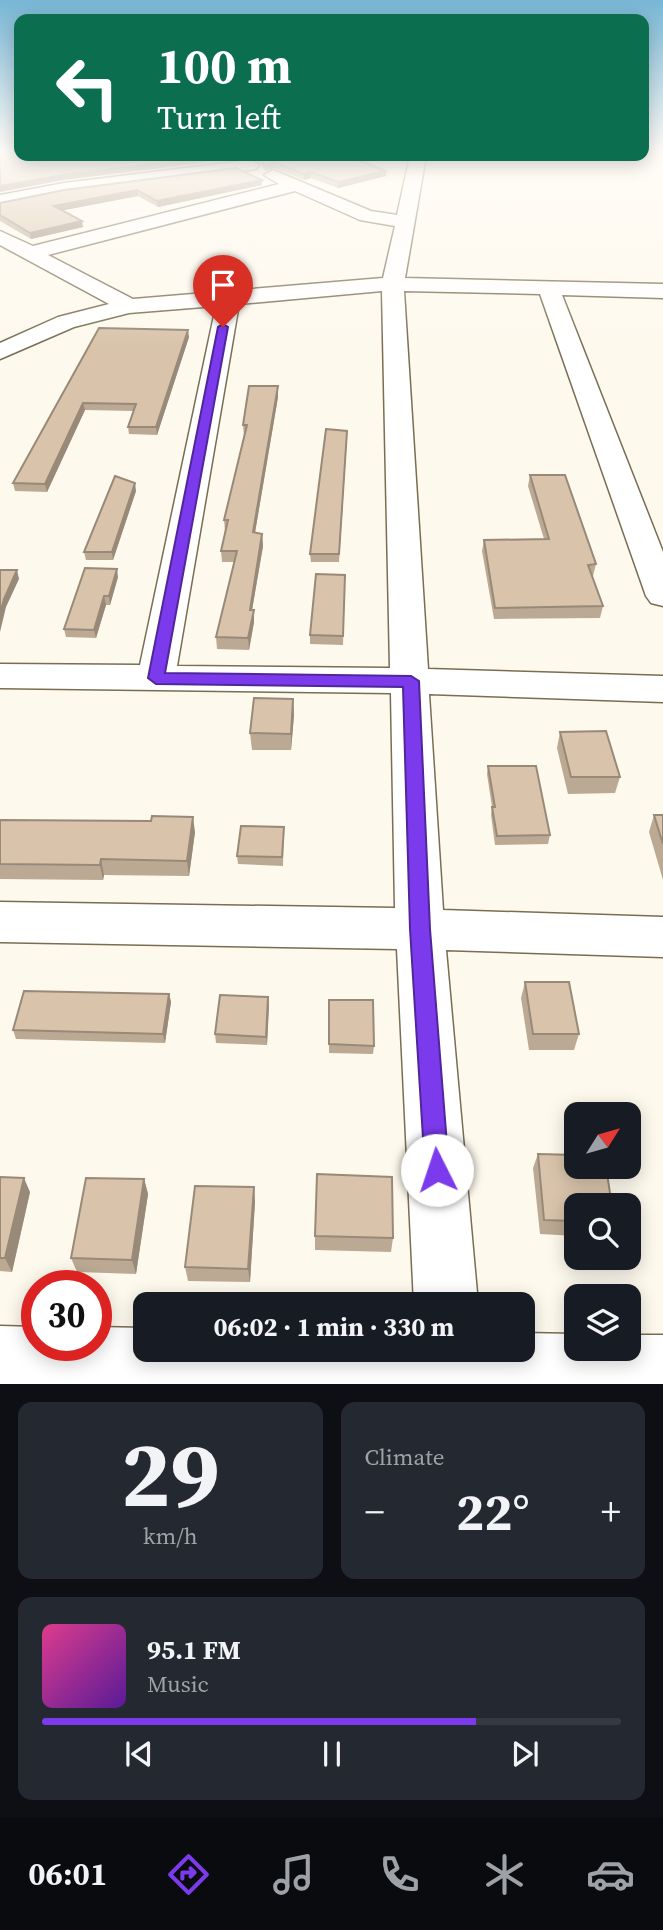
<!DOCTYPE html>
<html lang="en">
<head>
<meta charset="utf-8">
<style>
  body { margin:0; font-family:"Source Serif 4",serif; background:#242831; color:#f1f3f6; height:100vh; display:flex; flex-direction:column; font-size:26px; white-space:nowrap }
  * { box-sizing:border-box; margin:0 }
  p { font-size:23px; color:#9ea1a6 }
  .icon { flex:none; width:38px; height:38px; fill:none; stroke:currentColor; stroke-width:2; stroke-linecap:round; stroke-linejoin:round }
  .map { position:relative; height:1384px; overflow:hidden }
  .drawer { display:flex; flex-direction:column; gap:18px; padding:18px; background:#0d0f14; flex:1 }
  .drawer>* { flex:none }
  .top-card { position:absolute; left:14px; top:14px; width:635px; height:147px; border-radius:14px; box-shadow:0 4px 18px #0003; background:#0b6e4f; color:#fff; overflow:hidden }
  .needle { width:46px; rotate:53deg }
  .controls { position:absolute; left:564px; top:1102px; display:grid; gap:14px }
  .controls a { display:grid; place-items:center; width:77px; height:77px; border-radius:14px; background:#171b24; box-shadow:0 4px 18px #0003; font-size:35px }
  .speed { position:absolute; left:21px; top:1270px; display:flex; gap:14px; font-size:35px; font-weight:700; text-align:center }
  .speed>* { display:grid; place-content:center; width:91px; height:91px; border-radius:50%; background:#171b24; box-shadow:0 4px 18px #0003; line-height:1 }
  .speed .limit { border:10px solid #d22; background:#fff; color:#111 }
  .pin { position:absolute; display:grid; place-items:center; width:60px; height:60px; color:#fff; margin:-72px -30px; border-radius:50% 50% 50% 0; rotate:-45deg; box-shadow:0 0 7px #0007 }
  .pin .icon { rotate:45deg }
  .me { position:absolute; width:77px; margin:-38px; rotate:356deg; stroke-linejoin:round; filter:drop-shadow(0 0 5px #0008) }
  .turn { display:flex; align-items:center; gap:24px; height:147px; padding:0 28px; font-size:32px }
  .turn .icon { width:91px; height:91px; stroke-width:2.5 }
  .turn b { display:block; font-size:49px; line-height:60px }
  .big { font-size:52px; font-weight:700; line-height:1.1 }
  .drawer .widget { flex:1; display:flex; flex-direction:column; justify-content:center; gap:10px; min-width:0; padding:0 24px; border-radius:14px; background:#242831 }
  .drawer .dial { align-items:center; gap:0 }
  .dial b { font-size:91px; line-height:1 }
  .song { display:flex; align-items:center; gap:21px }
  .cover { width:84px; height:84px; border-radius:10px; background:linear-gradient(135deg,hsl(330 70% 55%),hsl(270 70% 35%)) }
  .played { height:7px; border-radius:4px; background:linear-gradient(90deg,#7c3aed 75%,#363941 75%) }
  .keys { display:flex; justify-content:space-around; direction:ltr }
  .heat { display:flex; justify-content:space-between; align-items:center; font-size:38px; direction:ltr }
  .drawer .tiles { flex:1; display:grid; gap:18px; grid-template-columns:1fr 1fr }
  .widget:last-child { grid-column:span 2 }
  .trip { position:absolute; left:133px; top:1292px; width:402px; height:70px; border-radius:14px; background:#171b24; box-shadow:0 4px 18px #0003; font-weight:700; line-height:70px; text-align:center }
  .tab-bar { display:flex; height:112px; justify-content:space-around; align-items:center; background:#090b0e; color:#9ea1a6 }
  .tab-bar .icon { width:49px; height:49px }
  .tab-bar .on { color:#7c3aed }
  .tab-bar b { font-size:32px; color:#f1f3f6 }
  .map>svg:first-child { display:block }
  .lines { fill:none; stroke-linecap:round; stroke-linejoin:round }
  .minor-casing { stroke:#796d53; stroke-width:3 }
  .minor { fill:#fff; fill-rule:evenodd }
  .wall { fill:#bba993 }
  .shaded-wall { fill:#988978 }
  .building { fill:#d9c4ab; stroke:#988978; stroke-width:2 }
  .route { fill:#7c3aed; stroke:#51269a; stroke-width:2 }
</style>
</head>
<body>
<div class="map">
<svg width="663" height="1384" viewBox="0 0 663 1384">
  <rect width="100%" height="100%" fill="#fef9ed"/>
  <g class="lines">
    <defs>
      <path id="minor" d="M 410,156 L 426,156 L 405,278 L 663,284 L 663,298 L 562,295 L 663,552 L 663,606 L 651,603 L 646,596 L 540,294 L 404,291 L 428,669 L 663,676 L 663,702 L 429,694 L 443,910 L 663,917 L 663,957 L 446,950 L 478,1304 L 414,1304 L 397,949 L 0,942 L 0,902 L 395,908 L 391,693 L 0,688 L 0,664 L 140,665 L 216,306 L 129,313 L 74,327 L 0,359 L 0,343 L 58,317 L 109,304 L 0,245 L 0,231 L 33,246 L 279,184 L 264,175 L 273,170 L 371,211 L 397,215 ZM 295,191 L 360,220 L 395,226 L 383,278 L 133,299 L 48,255 ZM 382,291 L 390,668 L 177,666 L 239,304 Z
        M 250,160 L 259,165 L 256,169 L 64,193 L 0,207 L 0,195 L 64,183 Z
        M 0,1326 L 37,1327 L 37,1346 L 96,1346 L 96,1327 L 145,1328 L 145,1349 L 523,1349 L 523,1333 L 576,1334 L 576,1349 L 628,1349 L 628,1335 L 663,1335 L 663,1384 L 0,1384 Z"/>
    </defs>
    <use href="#minor" class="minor-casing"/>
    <use href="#minor" class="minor"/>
  </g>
  <path class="wall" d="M 247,156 L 385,156 L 362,161 L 386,171 L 386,176 L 338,188 L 311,178 L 304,180 L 274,168 L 265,171 L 260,163 Z
    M 262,180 L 262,185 L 158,207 L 138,196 L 62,210 L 83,227 L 31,239 L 0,221 L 0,203 L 64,190 Z
    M 99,328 L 189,337 L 157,435 L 129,434 L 128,427 L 134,411 L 85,410 L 47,492 L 15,491 L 13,483 Z
    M 278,397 L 255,533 L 262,534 L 263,546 L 252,610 L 254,622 L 249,650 L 217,649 L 216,637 L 235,562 L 222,562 L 221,551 L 225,531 L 224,520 L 244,436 L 243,425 Z
    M 347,438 L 339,562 L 311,562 L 310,554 Z
    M 530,475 L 596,564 L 593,576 L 592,576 L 603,606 L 600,618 L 494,619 L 482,551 L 484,540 L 544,539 L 528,486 Z
    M 136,491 L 113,560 L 86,560 L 84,552 Z
    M 345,575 L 343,645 L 310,644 L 310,635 Z
    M 118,577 L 110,605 L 106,605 L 96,638 L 66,637 L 64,629 Z
    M 293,699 L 294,715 L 291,750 L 252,750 L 250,733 Z
    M 560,732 L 620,777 L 615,793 L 568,794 L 557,748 Z
    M 488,766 L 550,835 L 548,844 L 495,845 L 491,815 L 492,807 L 487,774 Z
    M 654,815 L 663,815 L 663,880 L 649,832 Z
    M 0,820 L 195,832 L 189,876 L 104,875 L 103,880 L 0,879 Z
    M 284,827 L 283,866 L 238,864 L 237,856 Z
    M 525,982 L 579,1034 L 574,1050 L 529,1050 L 521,998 Z
    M 169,994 L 171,1002 L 165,1043 L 16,1039 L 13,1030 Z
    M 268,997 L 269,1005 L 267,1045 L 216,1043 L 215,1034 Z
    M 329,1000 L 374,1046 L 373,1054 L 329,1053 Z
    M 538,1154 L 576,1206 L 576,1236 L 540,1234 L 533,1168 Z
    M 0,1177 L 30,1192 L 12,1272 L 0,1271 Z
    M 144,1179 L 148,1194 L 136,1274 L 77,1272 L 71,1258 Z
    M 254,1187 L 255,1202 L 250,1282 L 188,1281 L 185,1267 Z
    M 315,1236 L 393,1238 L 391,1252 L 315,1250 Z"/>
  <path class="shaded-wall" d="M 362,156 L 385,156 L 353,163 L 353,158 Z
    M 209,157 L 209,162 L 64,180 L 0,192 L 0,186 L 63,175 Z
    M 274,162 L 274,168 L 265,171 L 265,166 Z
    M 386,171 L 386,176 L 338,188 L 338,182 Z
    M 311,172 L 311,178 L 304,180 L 303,174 Z
    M 262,180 L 262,185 L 158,207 L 157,201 Z
    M 137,190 L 138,196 L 55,212 L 54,206 Z
    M 82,221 L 83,227 L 31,239 L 30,233 Z
    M 188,330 L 189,337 L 157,435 L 156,427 Z
    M 278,386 L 278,397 L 253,544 L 253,532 Z
    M 83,403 L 85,410 L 47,492 L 45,484 Z
    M 135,483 L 136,491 L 113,560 L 112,552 Z
    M 262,534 L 263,546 L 250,622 L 250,610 Z
    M 117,569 L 118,577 L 110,605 L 109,596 Z
    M 17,570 L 19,579 L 6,607 L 0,632 L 0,614 L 4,599 Z
    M 104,596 L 106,605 L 96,638 L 94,630 Z
    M 254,610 L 254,622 L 249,650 L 248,638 Z
    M 293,699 L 294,715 L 291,750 L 291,734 Z
    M 193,817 L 195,832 L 189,876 L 187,861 Z
    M 101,859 L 104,875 L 103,880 L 100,865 Z
    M 169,994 L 171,1002 L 165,1043 L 163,1034 Z
    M 268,997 L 269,1005 L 267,1045 L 266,1037 Z
    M 24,1178 L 30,1192 L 12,1272 L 5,1258 Z
    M 144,1179 L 148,1194 L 136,1274 L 132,1260 Z
    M 254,1187 L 255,1202 L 250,1282 L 248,1269 Z"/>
  <path class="building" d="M 0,151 L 19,151 L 19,156 L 206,156 L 209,157 L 63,175 L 0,186 Z
    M 257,156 L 362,156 L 353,158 L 386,171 L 338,182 L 311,172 L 303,174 L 274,162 L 265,166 L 260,157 Z
    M 236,168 L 262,180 L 157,201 L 137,190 L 54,206 L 82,221 L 30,233 L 0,215 L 0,203 L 64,190 Z
    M 99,328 L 188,330 L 156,427 L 128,427 L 136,404 L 83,403 L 45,484 L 13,483 Z
    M 249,386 L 278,386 L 253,532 L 262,534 L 250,610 L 254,610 L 248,638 L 216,637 L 237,551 L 221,551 L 228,520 L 224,520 L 247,425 L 243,425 Z
    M 326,429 L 347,431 L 339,554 L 310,554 Z
    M 530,475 L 565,475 L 596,564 L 588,565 L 603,606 L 495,608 L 484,540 L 549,539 Z
    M 115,476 L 135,483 L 112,552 L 84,552 Z
    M 85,568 L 117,569 L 109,596 L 104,596 L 94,630 L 64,629 Z
    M 0,570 L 17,570 L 4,599 L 0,614 Z
    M 316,574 L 345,575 L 343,636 L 310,635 Z
    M 254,698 L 293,699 L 291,734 L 250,733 Z
    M 606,731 L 620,777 L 571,777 L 560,732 Z
    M 488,766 L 536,766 L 550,835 L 497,836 L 492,807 L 495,807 Z
    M 654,815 L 663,815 L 663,844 Z
    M 152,816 L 193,817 L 187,861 L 101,859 L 100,865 L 0,864 L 0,820 L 151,821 Z
    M 241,826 L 284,827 L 282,857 L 237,856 Z
    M 525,982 L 569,982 L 579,1034 L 533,1034 Z
    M 24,991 L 169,994 L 163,1034 L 13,1030 Z
    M 220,995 L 268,997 L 266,1037 L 215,1034 Z
    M 329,1000 L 373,1000 L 374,1046 L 329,1044 Z
    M 538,1154 L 576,1155 L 576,1167 L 606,1167 L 612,1206 L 576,1206 L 576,1221 L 544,1220 Z
    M 317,1174 L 392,1177 L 393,1238 L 315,1236 Z
    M 0,1177 L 24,1178 L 5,1258 L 0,1258 Z
    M 86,1178 L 144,1179 L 132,1260 L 71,1258 Z
    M 195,1186 L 254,1187 L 248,1269 L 185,1267 Z"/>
  <linearGradient id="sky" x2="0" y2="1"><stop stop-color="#77b6d5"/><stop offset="0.44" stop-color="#fffcf7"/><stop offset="1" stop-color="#fffcf7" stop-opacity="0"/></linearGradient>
  <rect width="663" height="345" fill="url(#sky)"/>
  <path class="route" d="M 223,324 L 228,327 L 165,673 L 411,676 L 419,681 L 430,929 L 449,1170 L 445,1179 L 437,1182 L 428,1179 L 425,1170 L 410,929 L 403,687 L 156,684 L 148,678 L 218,327 Z"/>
</svg>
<div class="controls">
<a><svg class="needle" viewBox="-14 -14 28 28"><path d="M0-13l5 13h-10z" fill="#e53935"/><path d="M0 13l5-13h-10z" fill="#9ea1a6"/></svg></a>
<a><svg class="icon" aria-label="search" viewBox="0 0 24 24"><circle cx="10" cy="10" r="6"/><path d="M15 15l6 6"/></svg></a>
<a><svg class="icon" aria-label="layers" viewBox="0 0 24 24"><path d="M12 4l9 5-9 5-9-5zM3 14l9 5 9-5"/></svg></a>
</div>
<div class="speed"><div class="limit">30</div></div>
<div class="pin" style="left:223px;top:327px;background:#d93025"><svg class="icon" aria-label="arrive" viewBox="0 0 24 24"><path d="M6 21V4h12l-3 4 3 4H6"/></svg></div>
<svg class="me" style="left:437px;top:1170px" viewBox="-20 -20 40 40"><circle r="19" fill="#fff"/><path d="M0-13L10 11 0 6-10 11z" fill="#7c3aed"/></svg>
<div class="trip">06:02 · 1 min · 330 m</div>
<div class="top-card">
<div class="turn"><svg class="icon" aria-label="left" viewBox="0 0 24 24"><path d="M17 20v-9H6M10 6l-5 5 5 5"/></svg><div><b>100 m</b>Turn left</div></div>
</div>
</div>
<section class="drawer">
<div class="tiles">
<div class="widget dial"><b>29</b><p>km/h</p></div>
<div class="widget"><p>Climate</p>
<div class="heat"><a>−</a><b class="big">22°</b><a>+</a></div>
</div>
<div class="widget">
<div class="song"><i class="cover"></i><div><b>95.1 FM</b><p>Music</p></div></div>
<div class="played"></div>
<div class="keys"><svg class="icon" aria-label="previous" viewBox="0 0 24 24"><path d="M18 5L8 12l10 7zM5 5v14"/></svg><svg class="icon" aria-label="pause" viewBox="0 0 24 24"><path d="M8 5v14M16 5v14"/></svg><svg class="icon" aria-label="next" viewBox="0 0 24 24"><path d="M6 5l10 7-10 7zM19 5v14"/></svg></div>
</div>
</div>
</section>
<nav class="tab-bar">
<b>06:01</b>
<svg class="icon on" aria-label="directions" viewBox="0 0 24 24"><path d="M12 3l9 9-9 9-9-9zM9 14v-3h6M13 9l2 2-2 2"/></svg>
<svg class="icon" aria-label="music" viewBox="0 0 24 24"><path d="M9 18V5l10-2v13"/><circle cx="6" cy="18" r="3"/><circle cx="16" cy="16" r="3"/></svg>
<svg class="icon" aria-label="phone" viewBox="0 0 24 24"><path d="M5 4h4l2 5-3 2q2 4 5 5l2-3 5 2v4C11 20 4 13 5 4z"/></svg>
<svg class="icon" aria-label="climate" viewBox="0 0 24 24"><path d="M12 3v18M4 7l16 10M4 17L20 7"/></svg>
<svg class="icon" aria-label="car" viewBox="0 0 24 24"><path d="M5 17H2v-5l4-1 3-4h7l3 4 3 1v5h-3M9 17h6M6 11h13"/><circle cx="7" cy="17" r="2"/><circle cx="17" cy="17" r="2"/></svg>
</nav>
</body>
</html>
